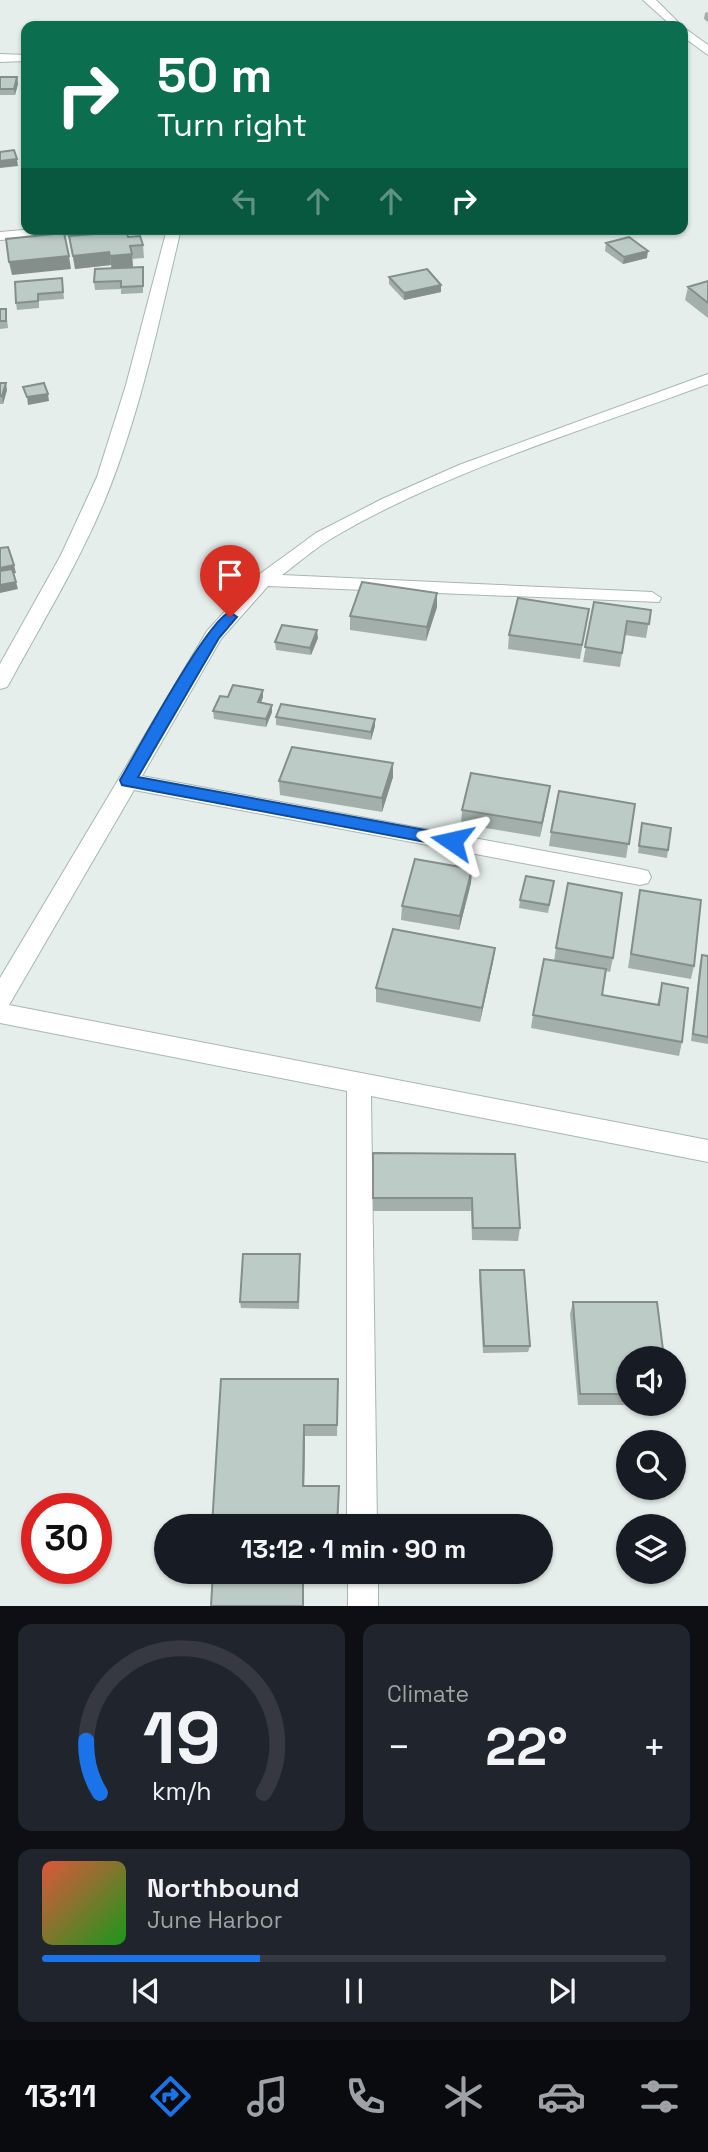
<!DOCTYPE html>
<html lang="en">
<head>
<meta charset="utf-8">
<style>
  body { margin:0; font-family:"Space Grotesk",sans-serif; background:#20242c; color:#f1f3f6; height:100vh; display:flex; flex-direction:column; font-size:26px; white-space:nowrap }
  * { box-sizing:border-box; margin:0 }
  p { font-size:23px; color:#9ea1a6 }
  .icon { flex:none; width:38px; height:38px; fill:none; stroke:currentColor; stroke-width:2; stroke-linecap:round; stroke-linejoin:round }
  .map { position:relative; height:1606px; overflow:hidden }
  .details { display:flex; flex-direction:column; gap:18px; padding:18px; background:#0d0f14; flex:1 }
  .details>* { flex:none }
  .banner { position:absolute; left:21px; top:21px; width:667px; height:214px; border-radius:14px; box-shadow:0 2px 5px #0004; background:#0b6e4f; color:#fff; overflow:hidden }
  .fabs { position:absolute; left:616px; top:1346px; display:grid; gap:14px }
  .fabs a { display:grid; place-items:center; width:70px; height:70px; border-radius:50%; background:#171b24; box-shadow:0 2px 5px #0004; font-size:35px }
  .speed { position:absolute; left:21px; top:1493px; display:flex; gap:14px; font-size:35px; font-weight:700; text-align:center }
  .speed>* { display:grid; place-content:center; width:91px; height:91px; border-radius:50%; background:#171b24; box-shadow:0 2px 5px #0004; line-height:1 }
  .speed .limit { border:10px solid #d22; background:#fff; color:#111 }
  .pin { position:absolute; display:grid; place-items:center; width:60px; height:60px; color:#fff; margin:-72px -30px; border-radius:50% 50% 50% 0; rotate:-45deg; box-shadow:0 0 7px #0007 }
  .pin .icon { rotate:45deg }
  .me { position:absolute; width:77px; margin:-38px; rotate:281deg; stroke-linejoin:round; filter:drop-shadow(0 0 5px #0008) }
  .turn { display:flex; align-items:center; gap:24px; height:147px; padding:0 21px; font-size:32px }
  .turn .icon { width:91px; height:91px; stroke-width:2.5 }
  .turn b { display:block; font-size:49px; line-height:60px }
  .lanes { display:flex; align-items:center; height:66px; padding:0 21px; background:#0003; justify-content:center; gap:35px; direction:ltr }
  .lanes .off { opacity:.35 }
  .big { font-size:52px; font-weight:600; line-height:1.1 }
  .details .card { flex:1; display:flex; flex-direction:column; justify-content:center; gap:10px; min-width:0; padding:0 24px; border-radius:14px; background:#20242c }
  .details .dial { align-items:center; gap:0 }
  .dial svg { height:182px; overflow:visible; fill:none; stroke:#363941; stroke-width:7; stroke-linecap:round; text-anchor:middle }
  .dial text { fill:#f1f3f6; stroke:none }
  .song { display:flex; align-items:center; gap:21px }
  .cover { width:84px; height:84px; border-radius:10px; background:linear-gradient(135deg,hsl(10 70% 55%),hsl(120 70% 35%)) }
  .played { height:7px; border-radius:4px; background:linear-gradient(90deg,#1a73e8 35%,#363941 35%) }
  .keys { display:flex; justify-content:space-around; direction:ltr }
  .heat { display:flex; justify-content:space-between; align-items:center; font-size:38px; direction:ltr }
  .details .tiles { flex:1; display:grid; gap:18px; grid-template-columns:1fr 1fr }
  .card:last-child { grid-column:span 2 }
  .trip { position:absolute; left:154px; top:1514px; width:399px; height:70px; border-radius:35px; background:#171b24; box-shadow:0 2px 5px #0004; font-weight:600; line-height:70px; text-align:center }
  .tabs { display:flex; height:112px; justify-content:space-around; align-items:center; background:#090b0e; color:#9ea1a6 }
  .tabs .icon { width:49px; height:49px }
  .tabs .on { color:#1a73e8 }
  .tabs b { font-size:32px; color:#f1f3f6 }
  .map>svg:first-child { display:block }
  .lines { fill:none; stroke-linecap:round; stroke-linejoin:round }
  .street-casing { stroke:#a8b6b2; stroke-width:2 }
  .street { fill:#fff; fill-rule:evenodd }
  .wall { fill:#a3afab }
  .shaded-wall { fill:#848e8b }
  .building { fill:#bdcbc7; stroke:#848e8b; stroke-width:2 }
  .route { fill:#1a73e8; stroke:#114b97; stroke-width:2 }
</style>
</head>
<body>
<div class="map">
<svg width="708" height="1606" viewBox="0 0 708 1606">
  <rect width="100%" height="100%" fill="#e5eeeb"/>
  <g class="lines">
    <defs>
      <path id="street" d="M 643,0 L 656,0 L 683,27 L 708,45 L 708,55 L 682,36 L 682,26 L 672,26 Z
        M 0,54 L 26,55 L 26,61 L 0,62 Z
        M 35,229 L 104,229 L 97,233 L 0,240 L 0,232 Z
        M 167,229 L 181,229 C 159,321 140,415 104,502 C 78,564 42,623 10,682 L 7,687 L 0,689 L 0,664 L 61,555 L 97,477 L 126,385 Z
        M 708,374 L 708,384 C 585,430 440,473 329,540 C 313,550 297,564 282,575 L 652,592 L 661,598 L 659,602 L 268,586 L 221,639 L 142,776 L 640,869 L 648,871 L 651,877 L 648,883 L 640,885 L 134,790 L 9,1005 L 708,1140 L 708,1162 L 371,1096 L 377,1526 L 347,1526 L 347,1091 L 0,1023 L 0,978 L 207,631 L 257,576 L 316,533 L 382,499 L 459,465 Z
        M 348,1572 L 378,1572 L 378,1606 L 348,1606 Z"/>
    </defs>
    <use href="#street" class="street-casing"/>
    <use href="#street" class="street"/>
  </g>
  <path class="wall" d="M 708,12 L 708,22 L 704,19 L 705,13 Z
    M 0,77 L 17,77 L 18,84 L 15,95 L 0,95 Z
    M 69,236 L 128,237 L 143,245 L 144,258 L 132,259 L 133,267 L 143,267 L 143,293 L 121,294 L 121,289 L 95,290 L 94,282 L 111,268 L 111,265 L 75,269 Z
    M 606,243 L 647,258 L 623,264 L 605,251 Z
    M 389,277 L 441,285 L 441,292 L 404,300 L 389,284 Z
    M 62,278 L 64,299 L 39,301 L 39,308 L 17,310 L 16,303 Z
    M 708,281 L 708,318 L 685,300 L 688,287 Z
    M 0,309 L 6,309 L 8,328 L 0,329 Z
    M 0,383 L 7,390 L 3,404 L 0,404 Z
    M 437,593 L 437,607 L 426,641 L 350,630 L 350,616 Z
    M 594,602 L 651,610 L 646,638 L 625,635 L 620,667 L 583,662 Z
    M 589,609 L 580,659 L 508,649 L 509,635 Z
    M 318,638 L 311,655 L 276,650 L 275,642 Z
    M 228,697 L 263,697 L 261,703 L 272,712 L 266,727 L 214,719 L 213,711 Z
    M 276,717 L 375,719 L 375,726 L 371,740 L 276,725 Z
    M 393,777 L 382,812 L 280,795 L 279,781 Z
    M 550,786 L 540,837 L 461,824 L 462,810 Z
    M 635,804 L 626,858 L 549,846 L 551,832 Z
    M 641,830 L 668,850 L 667,858 L 638,853 Z
    M 472,869 L 471,883 L 459,930 L 401,920 L 402,906 Z
    M 554,881 L 548,913 L 519,908 L 520,900 Z
    M 640,890 L 694,966 L 691,979 L 628,968 Z
    M 495,948 L 493,962 L 480,1022 L 376,1002 L 376,988 Z
    M 556,948 L 613,958 L 610,972 L 606,971 L 602,995 L 657,1005 L 662,983 L 682,1042 L 679,1056 L 531,1028 L 533,1015 L 554,961 Z
    M 702,955 L 708,956 L 708,1044 L 691,1041 L 700,962 Z
    M 373,1153 L 515,1154 L 520,1228 L 518,1241 L 472,1240 L 471,1211 L 373,1211 Z
    M 300,1261 L 299,1309 L 241,1308 L 240,1302 Z
    M 480,1270 L 530,1346 L 528,1352 L 483,1353 L 479,1277 Z
    M 573,1302 L 628,1358 L 628,1404 L 666,1404 L 665,1405 L 578,1405 L 570,1314 Z
    M 338,1379 L 337,1436 L 305,1436 L 304,1486 L 339,1486 L 338,1526 L 212,1526 Z"/>
  <path class="shaded-wall" d="M 17,77 L 18,84 L 15,95 L 14,89 Z
    M 17,159 L 18,166 L 0,168 L 0,161 Z
    M 648,251 L 647,258 L 623,264 L 624,257 Z
    M 109,252 L 111,265 L 75,269 L 73,256 Z
    M 132,254 L 133,267 L 112,269 L 110,256 Z
    M 69,256 L 71,269 L 12,275 L 9,262 Z
    M 441,285 L 441,292 L 404,300 L 404,293 Z
    M 6,383 L 7,390 L 3,404 L 2,396 Z
    M 48,394 L 49,401 L 28,405 L 27,397 Z
    M 14,565 L 16,573 L 0,576 L 0,568 Z
    M 16,582 L 18,589 L 0,593 L 0,585 Z
    M 437,593 L 437,607 L 426,641 L 427,627 Z
    M 317,630 L 318,638 L 311,655 L 310,648 Z
    M 263,690 L 263,697 L 258,710 L 258,702 Z
    M 272,705 L 272,712 L 266,727 L 266,719 Z
    M 375,719 L 375,726 L 371,740 L 371,732 Z
    M 393,763 L 393,777 L 382,812 L 382,798 Z
    M 550,786 L 548,800 L 540,837 L 542,823 Z
    M 472,869 L 471,883 L 459,930 L 460,916 Z
    M 495,948 L 493,962 L 480,1022 L 482,1008 Z
    M 304,1425 L 305,1436 L 304,1496 L 303,1486 Z"/>
  <path class="building" d="M 0,77 L 17,77 L 14,89 L 0,89 Z
    M 14,150 L 17,159 L 0,161 L 0,152 Z
    M 104,229 L 126,229 L 128,237 L 140,236 L 143,245 L 130,246 L 132,254 L 110,256 L 109,252 L 73,256 L 69,236 L 105,233 Z
    M 64,233 L 69,256 L 9,262 L 6,239 Z
    M 629,237 L 648,251 L 624,257 L 606,243 Z
    M 143,267 L 143,286 L 121,287 L 121,281 L 94,282 L 95,269 Z
    M 427,269 L 441,285 L 404,293 L 389,277 Z
    M 62,278 L 63,292 L 38,294 L 38,301 L 16,303 L 15,282 Z
    M 708,281 L 708,303 L 688,287 Z
    M 0,309 L 6,309 L 6,321 L 0,321 Z
    M 0,383 L 6,383 L 2,396 L 0,396 Z
    M 44,383 L 48,394 L 27,397 L 23,387 Z
    M 8,547 L 14,565 L 0,568 L 0,548 Z
    M 12,569 L 16,582 L 0,585 L 0,571 Z
    M 362,582 L 437,593 L 427,627 L 350,616 Z
    M 518,598 L 589,609 L 582,645 L 509,635 Z
    M 594,602 L 651,610 L 649,624 L 627,621 L 622,653 L 585,647 Z
    M 282,625 L 317,630 L 310,648 L 275,642 Z
    M 233,685 L 263,690 L 258,702 L 272,705 L 266,719 L 213,711 L 220,696 L 228,697 Z
    M 281,704 L 375,719 L 371,732 L 276,717 Z
    M 292,747 L 393,763 L 382,798 L 279,781 Z
    M 471,773 L 550,786 L 542,823 L 462,810 Z
    M 559,791 L 635,804 L 629,844 L 551,832 Z
    M 642,823 L 671,828 L 668,850 L 639,846 Z
    M 415,859 L 472,869 L 460,916 L 402,906 Z
    M 526,876 L 554,881 L 549,905 L 520,900 Z
    M 568,883 L 622,893 L 613,958 L 556,948 Z
    M 640,890 L 701,900 L 694,966 L 631,954 Z
    M 393,929 L 495,948 L 482,1008 L 376,988 Z
    M 702,955 L 708,956 L 708,1037 L 693,1034 Z
    M 544,959 L 606,969 L 602,995 L 659,1005 L 662,983 L 688,988 L 682,1042 L 533,1015 Z
    M 373,1153 L 515,1154 L 520,1228 L 473,1228 L 472,1198 L 373,1198 Z
    M 243,1254 L 300,1254 L 298,1302 L 240,1302 Z
    M 480,1270 L 524,1270 L 530,1346 L 484,1346 Z
    M 573,1302 L 657,1302 L 664,1358 L 628,1358 L 628,1394 L 580,1394 Z
    M 221,1379 L 338,1379 L 337,1425 L 304,1425 L 303,1486 L 339,1486 L 337,1526 L 212,1526 Z
    M 213,1572 L 303,1572 L 303,1606 L 211,1606 Z"/>
  <path class="route" d="M 230,612 L 237,617 L 219,638 L 138,777 L 452,835 L 460,841 L 457,846 L 452,847 L 122,785 L 120,780 C 136,753 208,619 230,612 Z"/>
</svg>
<div class="fabs">
<a><svg class="icon" aria-label="sound" viewBox="0 0 24 24"><path d="M4 9h4l5-4v14l-5-4H4zM17 9q2 3 0 6"/></svg></a>
<a><svg class="icon" aria-label="search" viewBox="0 0 24 24"><circle cx="10" cy="10" r="6"/><path d="M15 15l6 6"/></svg></a>
<a><svg class="icon" aria-label="layers" viewBox="0 0 24 24"><path d="M12 4l9 5-9 5-9-5zM3 14l9 5 9-5"/></svg></a>
</div>
<div class="speed"><div class="limit">30</div></div>
<div class="pin" style="left:230px;top:617px;background:#d93025"><svg class="icon" aria-label="arrive" viewBox="0 0 24 24"><path d="M6 21V4h12l-3 4 3 4H6"/></svg></div>
<svg class="me" style="left:452px;top:841px" viewBox="-20 -20 40 40"><path d="M0-17L14 15 0 8-14 15z" fill="#1a73e8" stroke="#fff" stroke-width="4"/></svg>
<div class="trip">13:12 · 1 min · 90 m</div>
<div class="banner">
<div class="turn"><svg class="icon" aria-label="right" viewBox="0 0 24 24"><path d="M7 20v-9h11M14 6l5 5-5 5"/></svg><div><b>50 m</b>Turn right</div></div>
<div class="lanes"><svg class="icon off" aria-label="left" viewBox="0 0 24 24"><path d="M17 20v-9H6M10 6l-5 5 5 5"/></svg><svg class="icon off" aria-label="ahead" viewBox="0 0 24 24"><path d="M12 20V5M6 11l6-6 6 6"/></svg><svg class="icon off" aria-label="ahead" viewBox="0 0 24 24"><path d="M12 20V5M6 11l6-6 6 6"/></svg><svg class="icon" aria-label="right" viewBox="0 0 24 24"><path d="M7 20v-9h11M14 6l5 5-5 5"/></svg></div>
</div>
</div>
<section class="details">
<div class="tiles">
<div class="card dial"><svg viewBox="0 0 100 80">
<path d="M14 69A42 42 0 1 1 86 69"/>
<path d="M14 69A42 42 0 0 1 8 46" stroke="#1a73e8"/>
<text x="50" y="56" font-size="32" font-weight="700">19</text>
<text x="50" y="72" font-size="11">km/h</text>
</svg></div>
<div class="card"><p>Climate</p>
<div class="heat"><a>−</a><b class="big">22°</b><a>+</a></div>
</div>
<div class="card">
<div class="song"><i class="cover"></i><div><b>Northbound</b><p>June Harbor</p></div></div>
<div class="played"></div>
<div class="keys"><svg class="icon" aria-label="previous" viewBox="0 0 24 24"><path d="M18 5L8 12l10 7zM5 5v14"/></svg><svg class="icon" aria-label="pause" viewBox="0 0 24 24"><path d="M8 5v14M16 5v14"/></svg><svg class="icon" aria-label="next" viewBox="0 0 24 24"><path d="M6 5l10 7-10 7zM19 5v14"/></svg></div>
</div>
</div>
</section>
<nav class="tabs">
<b>13:11</b>
<svg class="icon on" aria-label="directions" viewBox="0 0 24 24"><path d="M12 3l9 9-9 9-9-9zM9 14v-3h6M13 9l2 2-2 2"/></svg>
<svg class="icon" aria-label="music" viewBox="0 0 24 24"><path d="M9 18V5l10-2v13"/><circle cx="6" cy="18" r="3"/><circle cx="16" cy="16" r="3"/></svg>
<svg class="icon" aria-label="phone" viewBox="0 0 24 24"><path d="M5 4h4l2 5-3 2q2 4 5 5l2-3 5 2v4C11 20 4 13 5 4z"/></svg>
<svg class="icon" aria-label="climate" viewBox="0 0 24 24"><path d="M12 3v18M4 7l16 10M4 17L20 7"/></svg>
<svg class="icon" aria-label="car" viewBox="0 0 24 24"><path d="M5 17H2v-5l4-1 3-4h7l3 4 3 1v5h-3M9 17h6M6 11h13"/><circle cx="7" cy="17" r="2"/><circle cx="17" cy="17" r="2"/></svg>
<svg class="icon" aria-label="filters" viewBox="0 0 24 24"><path d="M4 7h16M4 17h16"/><circle cx="9" cy="7" r="2"/><circle cx="15" cy="17" r="2"/></svg>
</nav>
</body>
</html>
